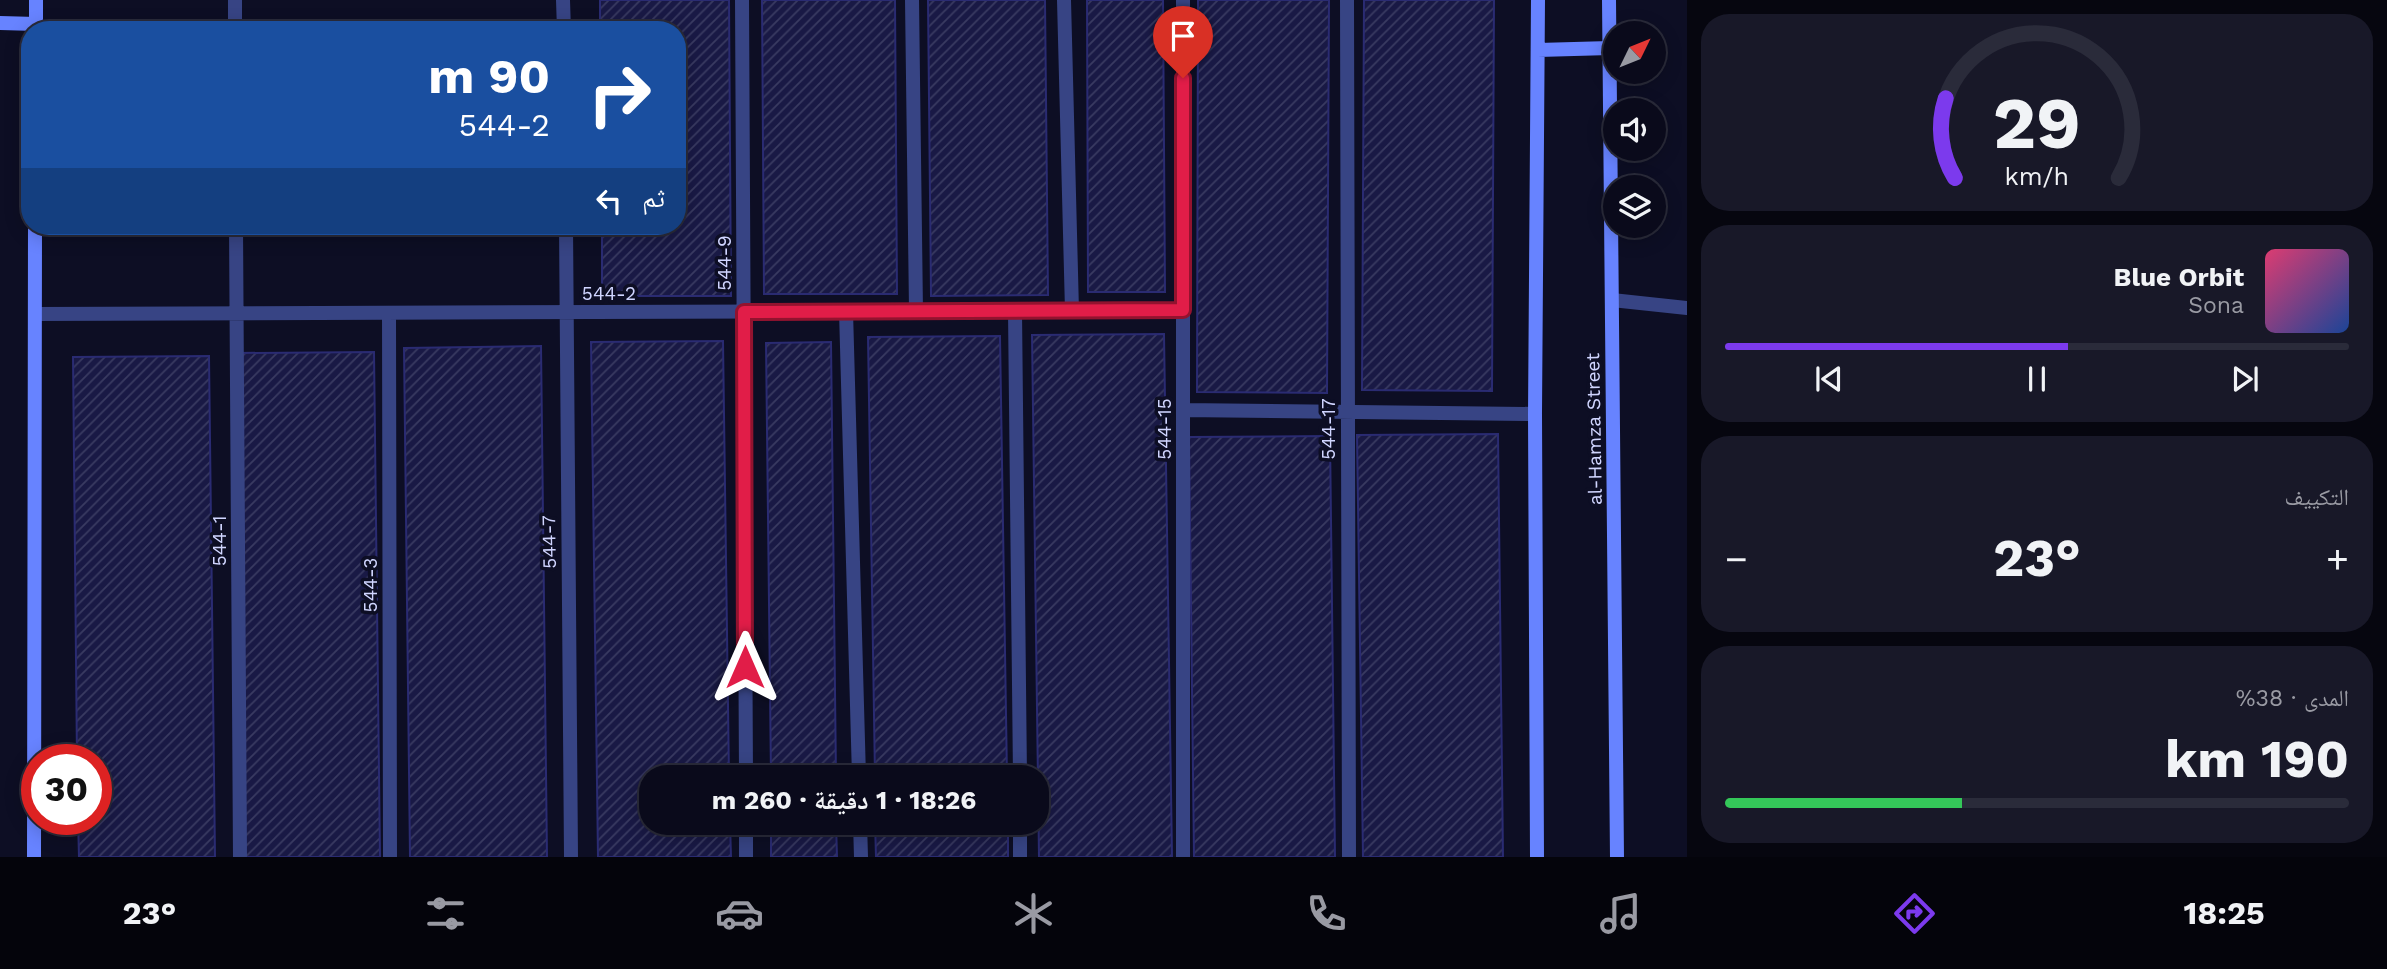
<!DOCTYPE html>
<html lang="ar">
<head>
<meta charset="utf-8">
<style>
  body { margin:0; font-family:"Work Sans","Noto Naskh Arabic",sans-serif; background:#181828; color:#f1f3f6; direction:rtl; height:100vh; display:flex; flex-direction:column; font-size:26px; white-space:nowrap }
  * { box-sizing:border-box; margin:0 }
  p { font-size:23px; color:#999aa3 }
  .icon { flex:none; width:38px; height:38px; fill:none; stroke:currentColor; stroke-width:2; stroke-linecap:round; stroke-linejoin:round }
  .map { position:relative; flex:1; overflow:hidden; direction:ltr }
  .panel { display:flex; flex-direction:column; gap:14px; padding:14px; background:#06060f; width:700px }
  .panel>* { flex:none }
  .banner { position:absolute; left:21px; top:21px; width:665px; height:214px; border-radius:28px; box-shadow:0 4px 18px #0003,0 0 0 2px #2a2b3a; direction:rtl; background:#1a4fa0; color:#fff; overflow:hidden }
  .needle { width:46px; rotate:47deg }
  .tools { position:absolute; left:1603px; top:21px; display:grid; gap:14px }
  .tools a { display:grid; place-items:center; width:63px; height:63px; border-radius:50%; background:#0a0a1b; box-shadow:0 4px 18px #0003,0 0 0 2px #2a2b3a; font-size:35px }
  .speed { position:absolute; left:21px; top:744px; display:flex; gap:14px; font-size:35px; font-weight:700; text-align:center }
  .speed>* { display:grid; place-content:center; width:91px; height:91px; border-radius:50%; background:#0a0a1b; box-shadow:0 4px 18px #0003,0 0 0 2px #2a2b3a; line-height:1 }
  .speed .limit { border:10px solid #d22; background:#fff; color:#111 }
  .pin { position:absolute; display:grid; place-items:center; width:60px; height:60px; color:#fff; margin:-72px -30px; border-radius:50% 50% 50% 0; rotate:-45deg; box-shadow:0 0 7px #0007 }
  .pin .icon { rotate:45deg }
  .me { position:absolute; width:77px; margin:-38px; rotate:0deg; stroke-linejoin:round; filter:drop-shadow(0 0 5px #0008) }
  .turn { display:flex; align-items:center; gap:24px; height:147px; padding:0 21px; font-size:32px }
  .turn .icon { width:91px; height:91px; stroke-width:2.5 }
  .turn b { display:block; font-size:49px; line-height:60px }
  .then { display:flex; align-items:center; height:66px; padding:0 21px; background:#0003; gap:14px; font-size:26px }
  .big { font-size:52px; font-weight:700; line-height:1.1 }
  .panel .tile { flex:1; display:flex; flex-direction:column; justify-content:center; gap:10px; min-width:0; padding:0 24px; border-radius:28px; background:#181828 }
  .panel .dial { align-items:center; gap:0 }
  .dial svg { height:182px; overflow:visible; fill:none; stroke:#2a2b3a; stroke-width:7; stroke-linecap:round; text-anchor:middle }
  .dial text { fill:#f1f3f6; stroke:none }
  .song { display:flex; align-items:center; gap:21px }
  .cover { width:84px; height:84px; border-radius:10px; background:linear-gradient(135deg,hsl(340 70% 55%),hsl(220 70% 35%)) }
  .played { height:7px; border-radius:4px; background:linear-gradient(90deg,#7c3aed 55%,#2a2b3a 55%) }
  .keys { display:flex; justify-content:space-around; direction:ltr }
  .heat { display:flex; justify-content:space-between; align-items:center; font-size:38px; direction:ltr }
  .charge { height:10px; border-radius:5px; background:linear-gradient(90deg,#34c759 38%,#2a2b3a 0) }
  .trip { position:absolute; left:639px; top:765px; width:410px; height:70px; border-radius:28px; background:#0a0a1b; box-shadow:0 4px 18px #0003,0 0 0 2px #2a2b3a; font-weight:700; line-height:70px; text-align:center; direction:rtl }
  .tabs { display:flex; height:112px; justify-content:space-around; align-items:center; background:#04040b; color:#999aa3 }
  .tabs .icon { width:49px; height:49px }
  .tabs .on { color:#7c3aed }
  .tabs b { font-size:32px; color:#f1f3f6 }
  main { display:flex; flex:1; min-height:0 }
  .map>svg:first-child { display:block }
  .building { fill:url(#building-hatch); stroke:#2a2b72; stroke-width:2 }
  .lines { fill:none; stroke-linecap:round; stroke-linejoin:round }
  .street { stroke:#374484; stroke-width:14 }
  .secondary { stroke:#6783ff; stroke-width:14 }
  .route-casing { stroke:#92132f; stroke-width:18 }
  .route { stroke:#e11d48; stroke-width:12 }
  .labels { text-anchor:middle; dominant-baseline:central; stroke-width:7; stroke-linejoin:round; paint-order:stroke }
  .street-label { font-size:19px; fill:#d0d5ff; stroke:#0d0e24 }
</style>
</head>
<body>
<main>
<section class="panel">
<div class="tile dial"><svg viewBox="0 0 100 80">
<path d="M14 69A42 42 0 1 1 86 69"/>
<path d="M14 69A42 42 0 0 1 10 34" stroke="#7c3aed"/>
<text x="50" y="56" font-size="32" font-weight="700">29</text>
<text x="50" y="72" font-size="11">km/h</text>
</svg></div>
<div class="tile">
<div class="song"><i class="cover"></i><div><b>Blue Orbit</b><p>Sona</p></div></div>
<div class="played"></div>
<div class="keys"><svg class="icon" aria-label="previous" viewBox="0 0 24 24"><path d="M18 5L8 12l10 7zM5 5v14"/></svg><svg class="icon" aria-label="pause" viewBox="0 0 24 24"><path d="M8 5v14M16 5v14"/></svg><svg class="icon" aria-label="next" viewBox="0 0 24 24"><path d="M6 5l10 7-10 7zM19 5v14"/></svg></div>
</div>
<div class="tile"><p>التكييف</p>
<div class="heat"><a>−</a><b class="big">23°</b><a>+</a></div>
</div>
<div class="tile"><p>المدى · 38%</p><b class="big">190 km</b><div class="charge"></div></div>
</section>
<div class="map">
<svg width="1687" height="857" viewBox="0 0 1687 857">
  <defs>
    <pattern id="building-hatch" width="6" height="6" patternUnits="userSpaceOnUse" patternTransform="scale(1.75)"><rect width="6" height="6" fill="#191945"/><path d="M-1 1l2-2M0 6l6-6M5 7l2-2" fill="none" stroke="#393a61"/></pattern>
  </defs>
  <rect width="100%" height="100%" fill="#0d0e24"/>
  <path class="building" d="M 600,0 L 729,0 L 731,296 L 602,296 L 602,226 L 677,226 L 677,30 L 600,30 Z
    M 762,0 L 895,0 L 897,294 L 764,294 Z
    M 928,0 L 1045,0 L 1048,295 L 931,296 Z
    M 1087,0 L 1163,0 L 1165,292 L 1088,292 Z
    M 1198,0 L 1329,0 L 1327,393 L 1197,392 Z
    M 1364,0 L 1494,0 L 1492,391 L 1362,390 Z
    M 1164,334 L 1172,857 L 1039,857 L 1032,335 Z
    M 1000,336 L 1007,777 L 875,777 L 868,337 Z
    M 723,341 L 729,777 L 651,777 L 651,822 L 730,822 L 731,857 L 598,857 L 591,342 Z
    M 831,342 L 836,777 L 771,777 L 766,343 Z
    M 541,346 L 547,857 L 410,857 L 404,348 Z
    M 374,352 L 380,857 L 244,857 L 238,353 Z
    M 209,356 L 215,857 L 79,857 L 78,819 L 96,819 L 96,760 L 77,760 L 73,357 Z
    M 1498,434 L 1503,857 L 1363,857 L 1357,435 Z
    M 1330,436 L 1335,857 L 1194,857 L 1189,437 Z
    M 771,822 L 836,822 L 837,857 L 771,857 Z
    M 875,822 L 1008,822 L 1008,857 L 876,857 Z"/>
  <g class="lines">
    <path class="street" d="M 235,0 L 235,30
      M 563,0 L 564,30
      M 742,0 L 746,777
      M 912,0 L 916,311
      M 1064,0 L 1072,311
      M 1183,0 L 1183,857
      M 1347,0 L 1349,857
      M 236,226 L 240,857
      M 566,226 L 571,857
      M 1612,300 L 1687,308
      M 846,311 L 859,777
      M 1015,311 L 1020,777
      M 389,313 L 390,857
      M 35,314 L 1183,310
      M 1183,410 L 1535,414
      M 746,822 L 746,857
      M 860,822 L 861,857
      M 1020,822 L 1020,857"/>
    <path class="secondary" d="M 1609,0 L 1617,857
      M 0,23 L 36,24
      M 36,30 L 36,0
      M 1538,50 L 1610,48
      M 34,857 L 35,226
      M 1537,857 L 1535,414 L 1538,0"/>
  </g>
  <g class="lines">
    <defs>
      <path id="route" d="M 745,667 L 744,312 L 1183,310 L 1183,78"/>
    </defs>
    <use href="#route" class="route-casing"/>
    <use href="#route" class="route"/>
  </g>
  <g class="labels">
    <g class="street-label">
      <text transform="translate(724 263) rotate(-90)">544-9</text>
      <text x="609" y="293">544-2</text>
      <text transform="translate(1164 429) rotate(-90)">544-15</text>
      <text transform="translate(1328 429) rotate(-90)">544-17</text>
      <text transform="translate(1594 429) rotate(-91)">al-Hamza Street</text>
      <text transform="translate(219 541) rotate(-90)">544-1</text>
      <text transform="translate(549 542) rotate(-91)">544-7</text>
      <text transform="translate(370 585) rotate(-90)">544-3</text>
    </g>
  </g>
</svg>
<div class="tools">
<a><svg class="needle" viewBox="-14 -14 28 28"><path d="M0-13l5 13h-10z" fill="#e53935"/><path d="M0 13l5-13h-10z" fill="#999aa3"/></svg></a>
<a><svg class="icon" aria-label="sound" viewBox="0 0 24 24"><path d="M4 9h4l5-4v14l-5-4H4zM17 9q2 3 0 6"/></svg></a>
<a><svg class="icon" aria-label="layers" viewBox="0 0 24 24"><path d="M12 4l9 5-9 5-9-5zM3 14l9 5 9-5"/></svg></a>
</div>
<div class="speed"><div class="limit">30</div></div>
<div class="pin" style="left:1183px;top:78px;background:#d93025"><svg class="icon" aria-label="arrive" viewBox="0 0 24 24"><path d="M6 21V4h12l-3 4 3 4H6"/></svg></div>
<svg class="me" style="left:745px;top:667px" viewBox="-20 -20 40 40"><path d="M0-17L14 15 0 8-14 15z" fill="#e11d48" stroke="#fff" stroke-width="4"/></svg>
<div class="trip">18:26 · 1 دقيقة · 260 m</div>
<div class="banner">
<div class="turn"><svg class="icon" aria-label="right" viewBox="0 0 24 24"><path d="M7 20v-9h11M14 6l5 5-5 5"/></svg><div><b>90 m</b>544-2</div></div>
<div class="then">ثم<svg class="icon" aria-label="left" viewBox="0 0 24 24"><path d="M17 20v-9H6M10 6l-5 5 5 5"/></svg></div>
</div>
</div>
</main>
<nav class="tabs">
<b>18:25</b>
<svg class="icon on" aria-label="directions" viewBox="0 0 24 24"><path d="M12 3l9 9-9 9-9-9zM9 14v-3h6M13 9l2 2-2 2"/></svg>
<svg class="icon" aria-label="music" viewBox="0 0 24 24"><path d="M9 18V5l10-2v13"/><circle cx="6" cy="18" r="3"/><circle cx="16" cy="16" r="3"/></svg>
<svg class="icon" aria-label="phone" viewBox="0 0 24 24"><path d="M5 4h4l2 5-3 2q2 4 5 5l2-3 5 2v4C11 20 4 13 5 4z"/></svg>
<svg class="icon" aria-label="climate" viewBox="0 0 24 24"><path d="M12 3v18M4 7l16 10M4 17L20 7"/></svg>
<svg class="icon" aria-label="car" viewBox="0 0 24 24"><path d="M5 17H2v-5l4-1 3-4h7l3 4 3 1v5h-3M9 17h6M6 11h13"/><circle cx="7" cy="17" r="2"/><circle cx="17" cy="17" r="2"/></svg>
<svg class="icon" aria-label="filters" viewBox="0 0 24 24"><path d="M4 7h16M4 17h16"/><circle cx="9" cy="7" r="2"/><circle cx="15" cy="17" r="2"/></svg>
<b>23°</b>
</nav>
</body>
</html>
